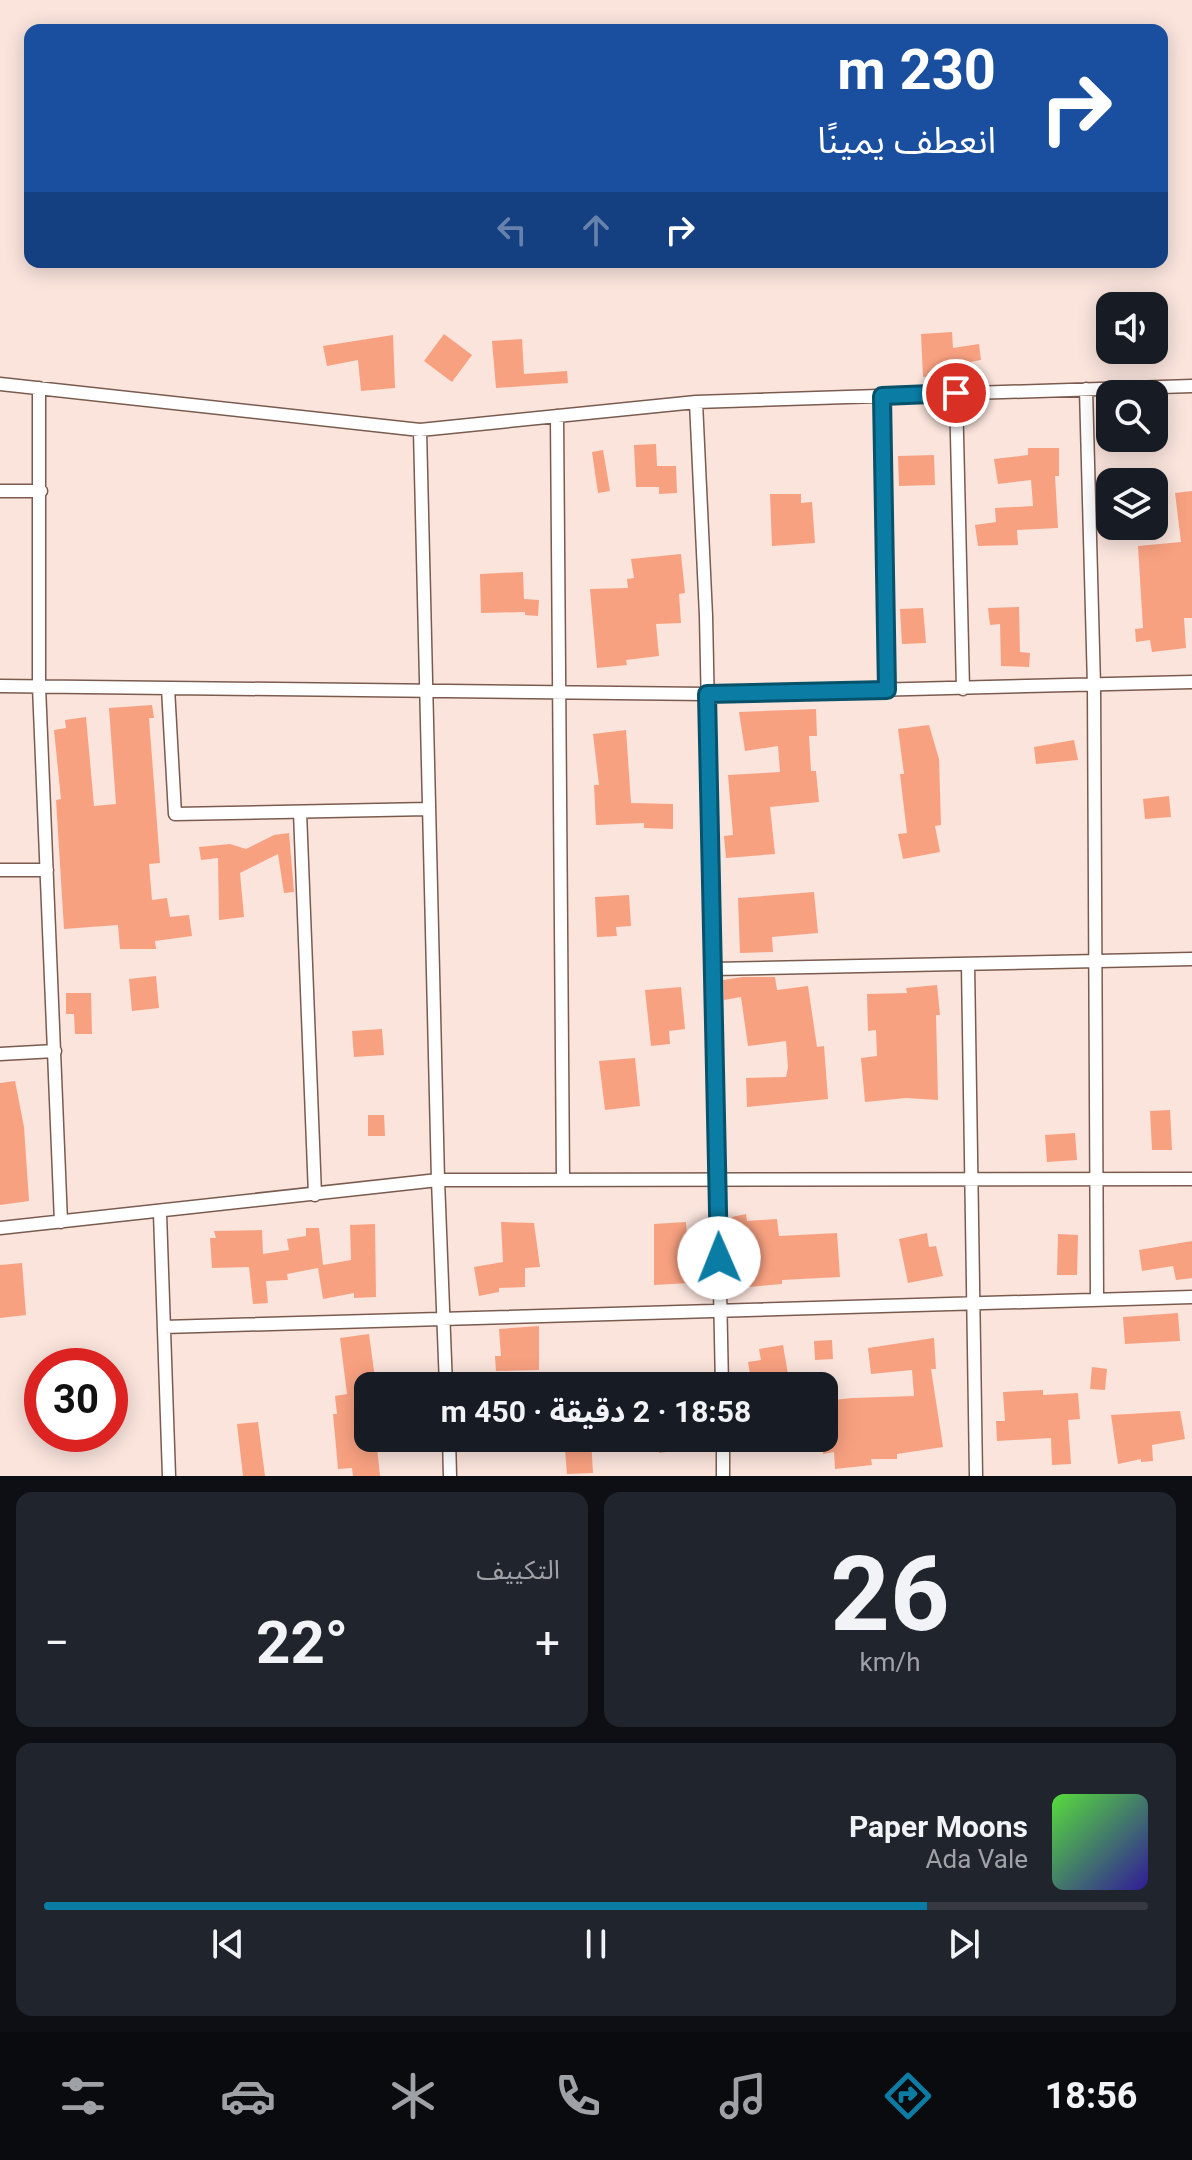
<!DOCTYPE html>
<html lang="ar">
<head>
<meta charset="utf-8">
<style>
  body { margin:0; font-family:Roboto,"Noto Sans Arabic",sans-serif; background:#20242c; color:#f1f3f6; direction:rtl; height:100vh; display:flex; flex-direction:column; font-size:30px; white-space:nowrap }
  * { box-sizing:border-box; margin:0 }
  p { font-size:26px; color:#9ea1a6 }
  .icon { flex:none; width:44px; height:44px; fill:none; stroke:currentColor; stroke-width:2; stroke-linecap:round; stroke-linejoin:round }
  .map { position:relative; height:1476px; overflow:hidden; direction:ltr }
  .drawer { display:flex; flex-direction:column; gap:16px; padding:16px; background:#0d0f14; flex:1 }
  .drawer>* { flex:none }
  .hud { position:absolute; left:24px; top:24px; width:1144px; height:244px; border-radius:16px; box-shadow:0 4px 20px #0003; direction:rtl; background:#1a4fa0; color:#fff; overflow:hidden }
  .controls { position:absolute; left:1096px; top:292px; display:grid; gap:16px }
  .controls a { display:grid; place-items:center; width:72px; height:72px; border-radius:16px; background:#171b24; box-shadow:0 4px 20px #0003; font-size:40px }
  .speed { position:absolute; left:24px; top:1348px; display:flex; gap:16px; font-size:40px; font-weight:700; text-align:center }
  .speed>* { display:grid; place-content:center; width:104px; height:104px; border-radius:50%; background:#171b24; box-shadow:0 4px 20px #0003; line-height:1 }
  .speed .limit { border:12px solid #d22; background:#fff; color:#111 }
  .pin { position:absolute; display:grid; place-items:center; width:68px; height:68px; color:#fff; margin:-34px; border:4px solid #fff; border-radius:50%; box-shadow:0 2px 8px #0007 }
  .me { position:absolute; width:88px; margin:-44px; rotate:359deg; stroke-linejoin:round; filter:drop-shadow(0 0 6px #0008) }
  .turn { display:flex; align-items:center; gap:28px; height:168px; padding:0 40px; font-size:36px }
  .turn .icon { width:104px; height:104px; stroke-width:2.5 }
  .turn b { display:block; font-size:56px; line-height:68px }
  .lanes { display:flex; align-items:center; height:76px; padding:0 40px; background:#0003; justify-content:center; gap:40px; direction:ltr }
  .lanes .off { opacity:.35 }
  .big { font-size:60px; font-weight:700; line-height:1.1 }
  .drawer .card { flex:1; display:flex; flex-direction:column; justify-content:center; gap:12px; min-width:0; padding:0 28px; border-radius:16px; background:#20242c }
  .drawer .dial { align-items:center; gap:0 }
  .dial b { font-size:104px; line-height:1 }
  .song { display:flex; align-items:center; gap:24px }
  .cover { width:96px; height:96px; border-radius:12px; background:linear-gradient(135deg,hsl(110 70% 55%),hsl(250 70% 35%)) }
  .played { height:8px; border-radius:4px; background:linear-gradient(90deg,#0b7da5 80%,#363941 80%) }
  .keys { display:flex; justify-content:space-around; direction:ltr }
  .heat { display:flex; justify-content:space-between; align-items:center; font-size:44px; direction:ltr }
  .drawer .tiles { flex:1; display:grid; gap:16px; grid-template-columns:1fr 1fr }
  .card:last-child { grid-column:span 2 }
  .trip { position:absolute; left:354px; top:1372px; width:484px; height:80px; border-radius:16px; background:#171b24; box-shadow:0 4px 20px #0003; font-weight:700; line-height:80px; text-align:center; direction:rtl }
  .tabs { display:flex; height:128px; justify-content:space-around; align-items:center; background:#090b0e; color:#9ea1a6 }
  .tabs .icon { width:56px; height:56px }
  .tabs .active { color:#0b7da5 }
  .tabs b { font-size:36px; color:#f1f3f6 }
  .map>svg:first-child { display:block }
  .building { fill:#f8a181 }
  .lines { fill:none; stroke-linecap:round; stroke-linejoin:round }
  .street-casing { stroke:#7a5b4f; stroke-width:15 }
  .street { stroke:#fff; stroke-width:12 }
  .route-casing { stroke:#07516b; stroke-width:20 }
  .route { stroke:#0b7da5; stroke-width:14 }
</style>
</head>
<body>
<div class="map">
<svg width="1192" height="1476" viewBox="0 0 1192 1476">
  <rect width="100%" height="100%" fill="#fae4dc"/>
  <path class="building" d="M 952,332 L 953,348 L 979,344 L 981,360 L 970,362 L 972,374 L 923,377 L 921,334 Z
    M 444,334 L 472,355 L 452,382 L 424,361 Z
    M 393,335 L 395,388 L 361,391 L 358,360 L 327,366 L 323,346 Z
    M 522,339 L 524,374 L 567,371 L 568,383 L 496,388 L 492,341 Z
    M 656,444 L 657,466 L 676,466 L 677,493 L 659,494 L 659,487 L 636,487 L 634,445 Z
    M 1028,448 L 1059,448 L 1059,476 L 1055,476 L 1058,528 L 1017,530 L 1018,545 L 978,546 L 975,525 L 996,522 L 995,508 L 1033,506 L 1031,480 L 998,484 L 994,459 L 1028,455 Z
    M 603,450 L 610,491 L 598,493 L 592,452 Z
    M 934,455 L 935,485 L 899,486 L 898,456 Z
    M 1192,491 L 1192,618 L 1184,618 L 1186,648 L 1152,652 L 1150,640 L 1136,642 L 1135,629 L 1143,628 L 1138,546 L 1181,542 L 1175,493 Z
    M 770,494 L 801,494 L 801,503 L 812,502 L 815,543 L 772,546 Z
    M 681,554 L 685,593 L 679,594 L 681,623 L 656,624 L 659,656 L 626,660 L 627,665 L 597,668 L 590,589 L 628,588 L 627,579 L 634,578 L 631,559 Z
    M 523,572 L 524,599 L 539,600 L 538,616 L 525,615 L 525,612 L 481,613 L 480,574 Z
    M 1019,607 L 1020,652 L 1030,653 L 1029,667 L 1001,666 L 1000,624 L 990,625 L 988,608 Z
    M 923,608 L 926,643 L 902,644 L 900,609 Z
    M 152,705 L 154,718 L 149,718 L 160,863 L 149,864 L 152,900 L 167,898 L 170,917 L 189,915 L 192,936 L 155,941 L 156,949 L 120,949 L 118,925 L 64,929 L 56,800 L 61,799 L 54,730 L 66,728 L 65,720 L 86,717 L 94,806 L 116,804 L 109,708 Z
    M 816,709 L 817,736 L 809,736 L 811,771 L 816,771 L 819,802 L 770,807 L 775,854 L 726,858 L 724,836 L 733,835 L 728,775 L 780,772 L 778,746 L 745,751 L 739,712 Z
    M 929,725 L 939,759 L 941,825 L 935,826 L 940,852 L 903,859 L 898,834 L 907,833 L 900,774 L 904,774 L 898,729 Z
    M 626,730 L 631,803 L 673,804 L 673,829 L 644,828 L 644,823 L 596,825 L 594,785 L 599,785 L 593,734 Z
    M 1074,740 L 1078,760 L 1036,764 L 1034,747 Z
    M 1169,796 L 1171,817 L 1145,819 L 1143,799 Z
    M 289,833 L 294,892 L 284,893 L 278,854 L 240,873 L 244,917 L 219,920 L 218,858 L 201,860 L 199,847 L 230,844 L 246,849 L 274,835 Z
    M 814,892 L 818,933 L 772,937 L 773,952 L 740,953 L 738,898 Z
    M 629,895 L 631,926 L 616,927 L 617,936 L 597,937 L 595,897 Z
    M 156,976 L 159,1008 L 132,1011 L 129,979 Z
    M 743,977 L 775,977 L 777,990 L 808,986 L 817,1047 L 824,1046 L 828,1099 L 747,1107 L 746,1078 L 786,1077 L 788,1067 L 786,1041 L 748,1046 L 741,997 L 724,1000 L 723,980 Z
    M 937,985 L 940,1015 L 936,1015 L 938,1100 L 906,1098 L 865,1102 L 861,1058 L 877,1056 L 876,1030 L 868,1031 L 867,994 L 907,993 L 906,988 Z
    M 681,987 L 685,1029 L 669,1031 L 670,1044 L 651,1046 L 645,990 Z
    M 66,993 L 91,993 L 92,1034 L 75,1034 L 74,1014 L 66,1014 Z
    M 382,1029 L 384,1055 L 354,1057 L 352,1031 Z
    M 635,1058 L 640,1106 L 605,1110 L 599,1061 Z
    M 15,1081 L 24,1127 L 29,1201 L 0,1205 L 0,1083 Z
    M 1170,1110 L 1172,1150 L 1152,1150 L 1150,1111 Z
    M 368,1115 L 384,1115 L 385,1136 L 368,1136 Z
    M 1075,1133 L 1077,1160 L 1047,1162 L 1045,1135 Z
    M 746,1214 L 747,1221 L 777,1219 L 779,1236 L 837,1233 L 840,1277 L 782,1280 L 782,1284 L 749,1287 L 744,1242 L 739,1228 L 734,1229 L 732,1217 Z
    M 501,1222 L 534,1223 L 540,1267 L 525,1268 L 525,1287 L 499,1288 L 499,1292 L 479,1296 L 474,1267 L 503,1262 Z
    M 686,1222 L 690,1283 L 654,1285 L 654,1224 Z
    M 375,1224 L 376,1297 L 354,1298 L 354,1293 L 323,1299 L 318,1268 L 287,1274 L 288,1280 L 266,1281 L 268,1303 L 253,1304 L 249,1267 L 212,1268 L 210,1238 L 216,1238 L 214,1231 L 262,1230 L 263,1254 L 289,1250 L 287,1239 L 306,1236 L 306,1228 L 319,1228 L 323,1265 L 351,1260 L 350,1225 Z
    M 927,1233 L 929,1247 L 936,1246 L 943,1276 L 908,1283 L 899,1239 Z
    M 1058,1234 L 1078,1235 L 1077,1275 L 1057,1275 Z
    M 1192,1241 L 1192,1278 L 1176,1280 L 1173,1266 L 1142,1271 L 1139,1250 Z
    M 22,1263 L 26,1315 L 0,1318 L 0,1265 Z
    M 1178,1313 L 1180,1341 L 1125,1344 L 1123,1317 Z
    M 539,1326 L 539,1370 L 496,1371 L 495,1356 L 501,1356 L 499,1329 Z
    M 369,1334 L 376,1386 L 368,1386 L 368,1438 L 376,1438 L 380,1476 L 353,1476 L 352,1468 L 338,1469 L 333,1414 L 337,1414 L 335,1396 L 347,1394 L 340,1338 Z
    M 934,1338 L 936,1369 L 931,1369 L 943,1447 L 897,1454 L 897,1459 L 871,1459 L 872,1465 L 835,1469 L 834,1452 L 823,1454 L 824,1407 L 835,1406 L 834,1400 L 852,1398 L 914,1396 L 912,1370 L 871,1374 L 868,1348 Z
    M 832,1340 L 833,1359 L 815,1360 L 814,1341 Z
    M 783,1345 L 790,1386 L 752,1386 L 748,1362 L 761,1360 L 759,1349 Z
    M 1092,1367 L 1107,1369 L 1105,1390 L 1090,1389 Z
    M 1043,1390 L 1043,1395 L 1078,1393 L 1080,1419 L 1068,1420 L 1071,1464 L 1052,1465 L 1051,1438 L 997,1441 L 996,1421 L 1005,1421 L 1003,1392 Z
    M 1180,1411 L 1185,1439 L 1152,1445 L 1153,1461 L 1141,1462 L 1141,1459 L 1118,1464 L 1111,1415 Z
    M 258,1422 L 265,1476 L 243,1476 L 237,1424 Z
    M 564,1438 L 591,1438 L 593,1473 L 567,1474 Z
    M 657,1438 L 709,1438 L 709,1446 L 659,1453 Z"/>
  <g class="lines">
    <defs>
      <path id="street" d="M 0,384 L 420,430 L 696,402 L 1192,386
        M 39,388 L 39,686 L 61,1222
        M 1086,389 L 1094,686 L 1097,1300
        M 956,393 L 963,689
        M 882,396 L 887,690
        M 696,402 L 706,616 L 722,1386
        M 557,416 L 563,1180
        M 420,430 L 438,1180 L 446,1386
        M 0,491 L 41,491
        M 0,686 L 707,694 L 1192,682
        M 168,688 L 175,814 L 428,809
        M 300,812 L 315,1195
        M 0,870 L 47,870
        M 968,964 L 976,1476
        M 713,969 L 1192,959
        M 0,1054 L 55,1051
        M 160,1213 L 169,1476
        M 0,1228 L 438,1180 L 1192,1179
        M 164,1327 L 1192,1297
        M 449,1438 L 450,1476
        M 723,1438 L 723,1476"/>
    </defs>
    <use href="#street" class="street-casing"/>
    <use href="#street" class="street"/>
  </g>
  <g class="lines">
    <defs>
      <path id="route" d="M 719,1258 L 707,694 L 887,690 L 882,396 L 956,393"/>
    </defs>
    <use href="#route" class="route-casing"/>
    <use href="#route" class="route"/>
  </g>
</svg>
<div class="controls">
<a><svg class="icon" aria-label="sound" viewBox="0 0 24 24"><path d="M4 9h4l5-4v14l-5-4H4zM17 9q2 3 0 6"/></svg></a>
<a><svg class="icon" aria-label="search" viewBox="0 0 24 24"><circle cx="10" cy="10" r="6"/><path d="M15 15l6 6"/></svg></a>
<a><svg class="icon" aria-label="layers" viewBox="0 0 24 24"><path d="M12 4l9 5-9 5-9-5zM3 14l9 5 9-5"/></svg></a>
</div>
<div class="speed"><div class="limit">30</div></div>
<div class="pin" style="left:956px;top:393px;background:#d93025"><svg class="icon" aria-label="arrive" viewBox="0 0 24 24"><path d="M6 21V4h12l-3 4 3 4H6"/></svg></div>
<svg class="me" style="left:719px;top:1258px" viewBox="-20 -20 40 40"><circle r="19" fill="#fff"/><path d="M0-13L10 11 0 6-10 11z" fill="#0b7da5"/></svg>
<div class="trip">18:58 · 2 دقيقة · 450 m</div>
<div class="hud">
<div class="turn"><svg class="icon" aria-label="right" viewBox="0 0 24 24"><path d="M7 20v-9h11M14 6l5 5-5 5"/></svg><div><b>230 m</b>انعطف يمينًا</div></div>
<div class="lanes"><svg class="icon off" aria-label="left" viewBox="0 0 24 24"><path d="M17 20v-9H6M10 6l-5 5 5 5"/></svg><svg class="icon off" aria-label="ahead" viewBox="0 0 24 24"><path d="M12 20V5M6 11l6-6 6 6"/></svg><svg class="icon" aria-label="right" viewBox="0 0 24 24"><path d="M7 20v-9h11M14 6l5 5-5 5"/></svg></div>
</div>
</div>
<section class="drawer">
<div class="tiles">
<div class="card dial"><b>26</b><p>km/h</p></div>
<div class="card"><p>التكييف</p>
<div class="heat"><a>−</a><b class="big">22°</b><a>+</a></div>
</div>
<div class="card">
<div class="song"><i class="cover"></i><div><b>Paper Moons</b><p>Ada Vale</p></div></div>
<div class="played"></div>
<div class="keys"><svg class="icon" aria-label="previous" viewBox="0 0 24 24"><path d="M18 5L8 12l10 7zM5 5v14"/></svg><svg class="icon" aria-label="pause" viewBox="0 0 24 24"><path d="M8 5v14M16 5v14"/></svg><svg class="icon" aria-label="next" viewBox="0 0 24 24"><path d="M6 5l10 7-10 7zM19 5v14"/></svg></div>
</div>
</div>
</section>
<nav class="tabs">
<b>18:56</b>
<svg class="icon active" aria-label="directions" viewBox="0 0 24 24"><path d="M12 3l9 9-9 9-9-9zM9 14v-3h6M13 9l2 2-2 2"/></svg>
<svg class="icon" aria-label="music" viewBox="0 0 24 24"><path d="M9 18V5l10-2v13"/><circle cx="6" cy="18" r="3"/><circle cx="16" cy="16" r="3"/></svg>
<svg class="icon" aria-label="phone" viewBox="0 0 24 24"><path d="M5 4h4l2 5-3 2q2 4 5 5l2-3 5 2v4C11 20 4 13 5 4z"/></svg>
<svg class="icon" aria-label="climate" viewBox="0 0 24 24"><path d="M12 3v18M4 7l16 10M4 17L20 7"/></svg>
<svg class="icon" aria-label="car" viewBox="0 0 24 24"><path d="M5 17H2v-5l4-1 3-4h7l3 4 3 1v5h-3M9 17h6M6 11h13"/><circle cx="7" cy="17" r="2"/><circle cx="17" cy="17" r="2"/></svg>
<svg class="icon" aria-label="filters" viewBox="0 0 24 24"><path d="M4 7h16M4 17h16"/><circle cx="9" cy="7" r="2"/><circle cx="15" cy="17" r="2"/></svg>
</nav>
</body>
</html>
